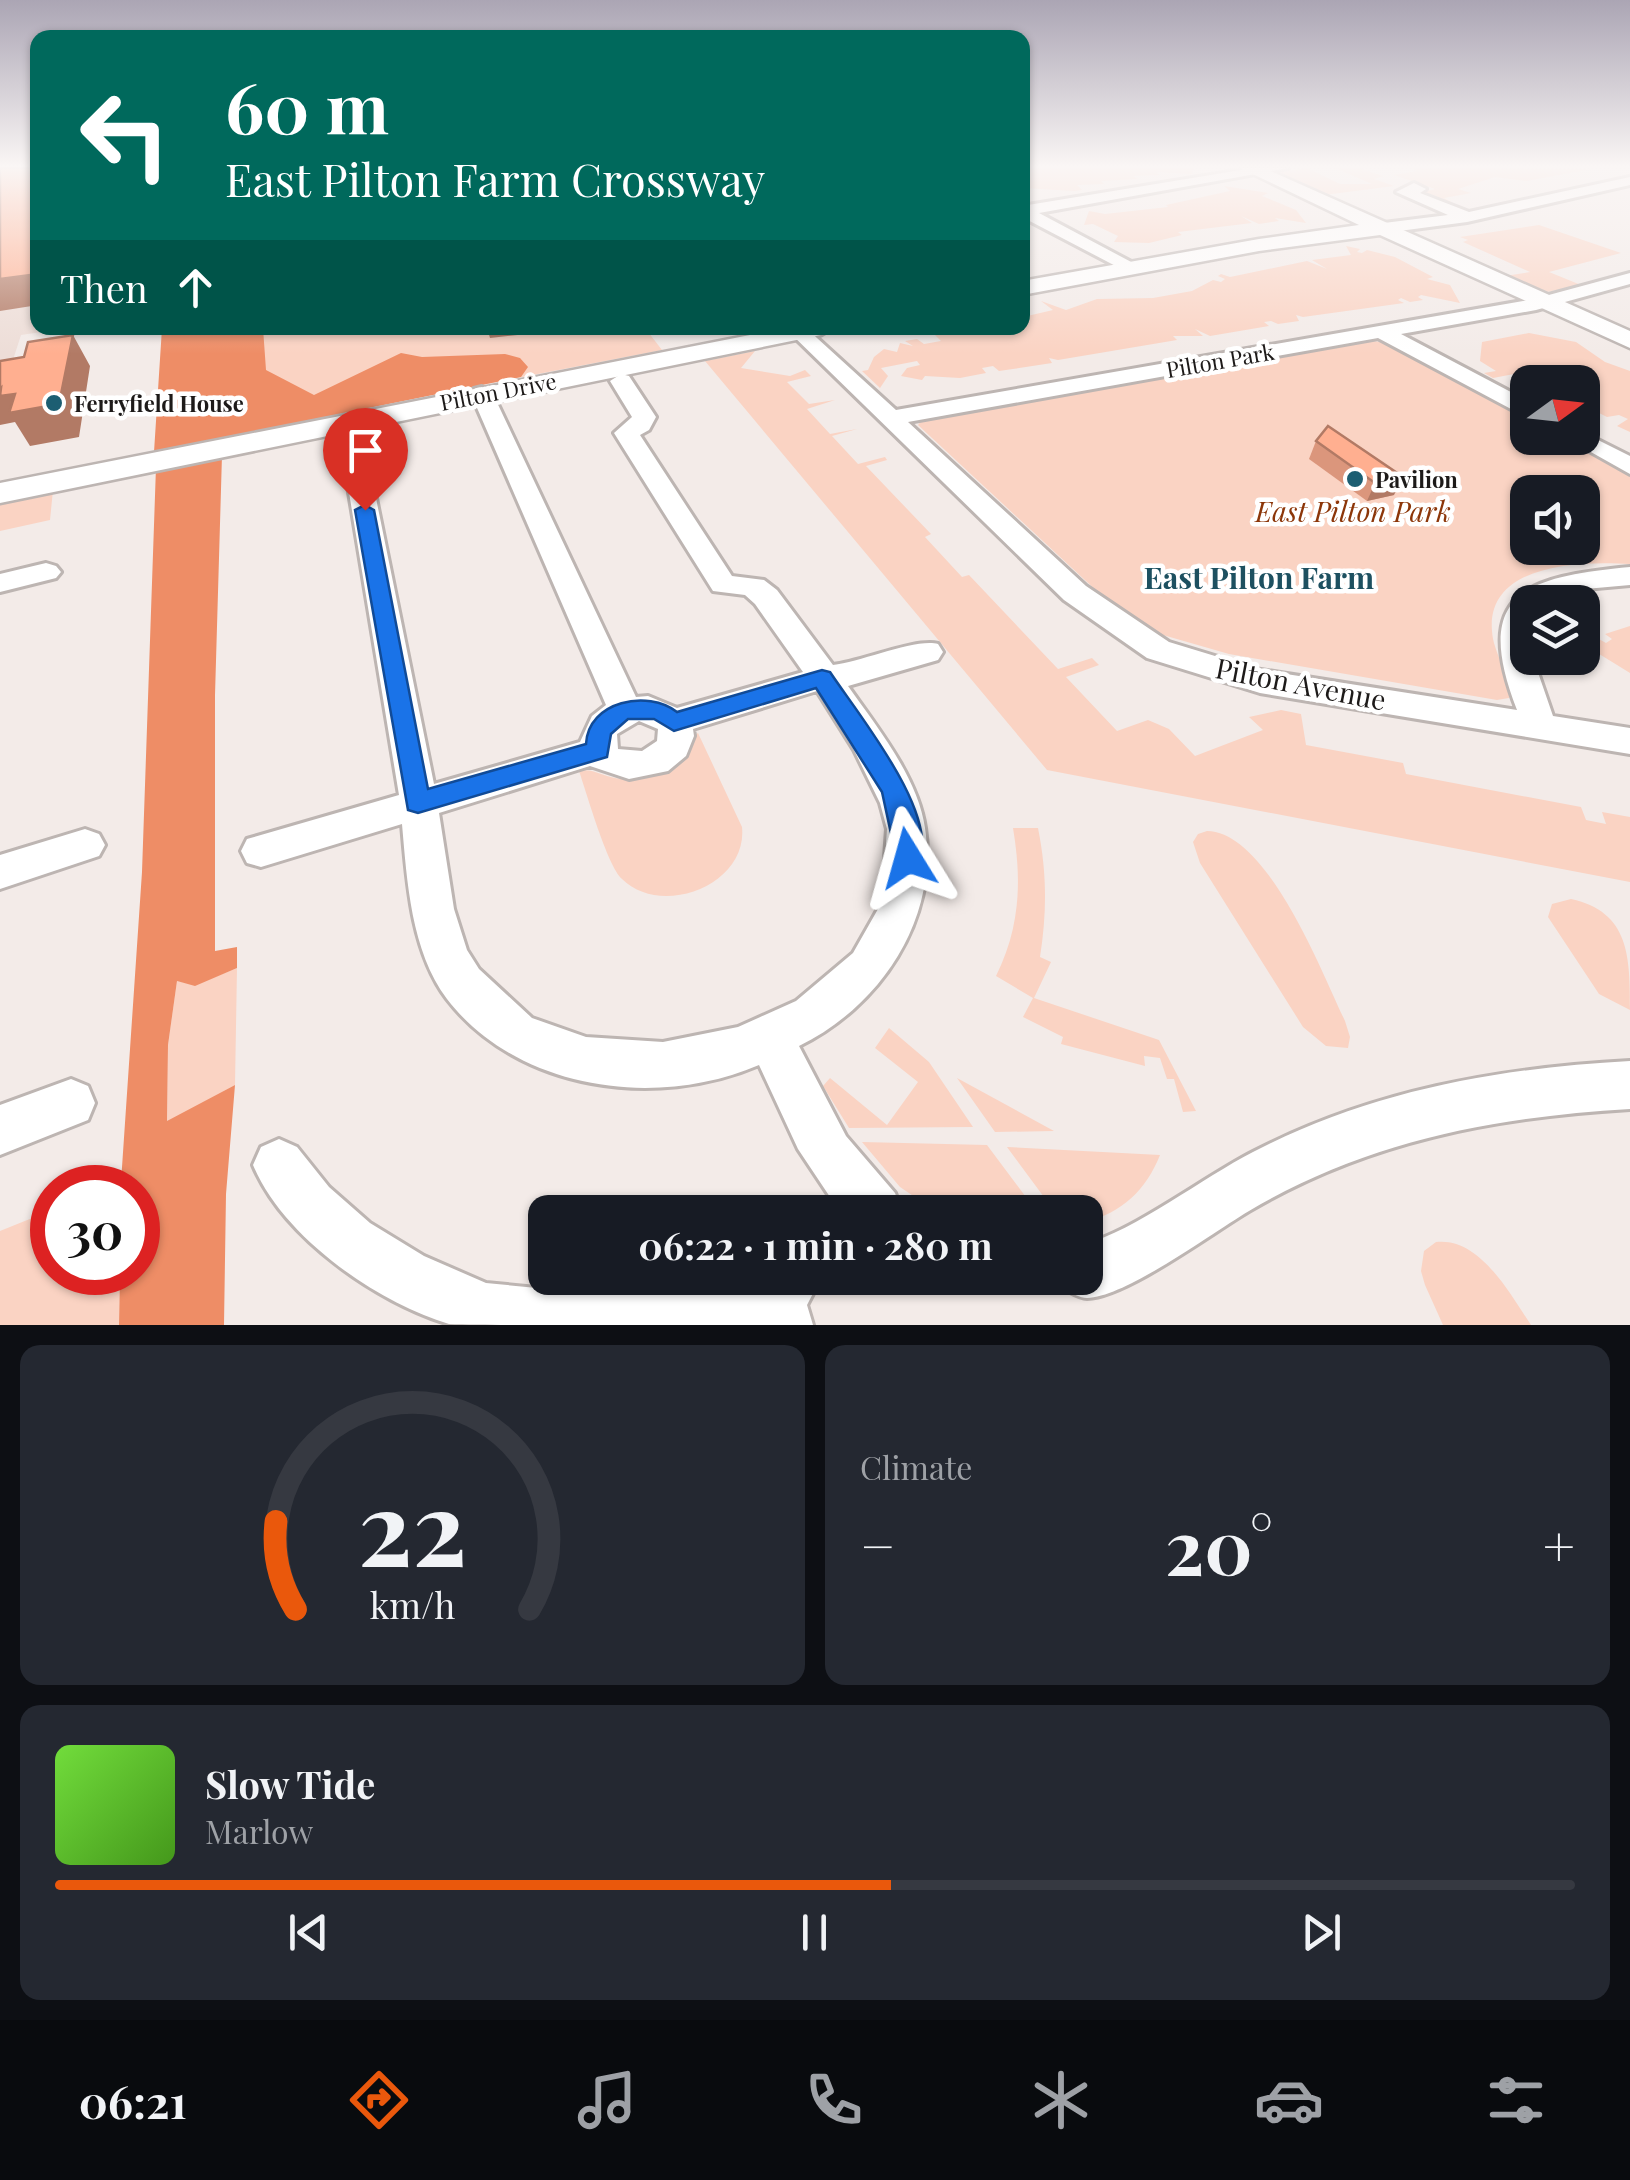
<!DOCTYPE html>
<html lang="en">
<head>
<meta charset="utf-8">
<style>
  body { margin:0; font-family:"Playfair Display",serif; background:#242831; color:#f1f3f6; height:100vh; display:flex; flex-direction:column; font-size:38px; white-space:nowrap }
  * { box-sizing:border-box; margin:0 }
  p { font-size:32px; color:#9ea1a6 }
  .icon { flex:none; width:55px; height:55px; fill:none; stroke:currentColor; stroke-width:2; stroke-linecap:round; stroke-linejoin:round }
  .map { position:relative; height:1325px; overflow:hidden }
  .panel { display:flex; flex-direction:column; gap:20px; padding:20px; background:#0d0f14; flex:1 }
  .panel>* { flex:none }
  .banner { position:absolute; left:30px; top:30px; width:1000px; height:305px; border-radius:20px; box-shadow:0 2px 8px #0004; background:#00695c; color:#fff; overflow:hidden }
  .needle { width:65px; rotate:75deg }
  .controls { position:absolute; left:1510px; top:365px; display:grid; gap:20px }
  .controls a { display:grid; place-items:center; width:90px; height:90px; border-radius:20px; background:#171b24; box-shadow:0 2px 8px #0004; font-size:50px }
  .speed { position:absolute; left:30px; top:1165px; display:flex; gap:20px; font-size:50px; font-weight:700; text-align:center }
  .speed>* { display:grid; place-content:center; width:130px; height:130px; border-radius:50%; background:#171b24; box-shadow:0 2px 8px #0004; line-height:1 }
  .speed .limit { border:15px solid #d22; background:#fff; color:#111 }
  .pin { position:absolute; display:grid; place-items:center; width:85px; height:85px; color:#fff; margin:-102px -42px; border-radius:50% 50% 50% 0; rotate:-45deg; box-shadow:0 0 10px #0007 }
  .pin .icon { rotate:45deg }
  .me { position:absolute; width:110px; margin:-55px; rotate:352deg; stroke-linejoin:round; filter:drop-shadow(0 0 8px #0008) }
  .turn { display:flex; align-items:center; gap:35px; height:210px; padding:0 30px; font-size:45px }
  .turn .icon { width:130px; height:130px; stroke-width:2.5 }
  .turn b { display:block; font-size:70px; line-height:85px }
  .then { display:flex; align-items:center; height:95px; padding:0 30px; background:#0003; gap:20px; font-size:38px }
  .big { font-size:75px; font-weight:700; line-height:1.1 }
  .panel .card { flex:1; display:flex; flex-direction:column; justify-content:center; gap:15px; min-width:0; padding:0 35px; border-radius:20px; background:#242831 }
  .panel .dial { align-items:center; gap:0 }
  .dial svg { height:260px; overflow:visible; fill:none; stroke:#363941; stroke-width:7; stroke-linecap:round; text-anchor:middle }
  .dial text { fill:#f1f3f6; stroke:none }
  .song { display:flex; align-items:center; gap:30px }
  .cover { width:120px; height:120px; border-radius:15px; background:linear-gradient(135deg,hsl(100 70% 55%),hsl(100 70% 35%)) }
  .played { height:10px; border-radius:5px; background:linear-gradient(90deg,#ea580c 55%,#363941 55%) }
  .keys { display:flex; justify-content:space-around; direction:ltr }
  .heat { display:flex; justify-content:space-between; align-items:center; font-size:55px; direction:ltr }
  .panel .tiles { flex:1; display:grid; gap:20px; grid-template-columns:1fr 1fr }
  .card:last-child { grid-column:span 2 }
  .trip { position:absolute; left:528px; top:1195px; width:575px; height:100px; border-radius:20px; background:#171b24; box-shadow:0 2px 8px #0004; font-weight:700; line-height:100px; text-align:center }
  .menu { display:flex; height:160px; justify-content:space-around; align-items:center; background:#090b0e; color:#9ea1a6 }
  .menu .icon { width:70px; height:70px }
  .menu .selected { color:#ea580c }
  .menu b { font-size:45px; color:#f1f3f6 }
  .map>svg:first-child { display:block }
  .built { fill:#edddd7 }
  .green { fill:#fad3c3; fill-rule:evenodd }
  .forest { fill:#ee8d66 }
  .lines { fill:none; stroke-linecap:round; stroke-linejoin:round }
  .minor-casing { stroke:#bdb5b2; stroke-width:6 }
  .tertiary-casing { stroke:#bdb5b2; stroke-width:5 }
  .minor { fill:#fff; fill-rule:evenodd }
  .tertiary { fill:#fff; fill-rule:evenodd }
  .wall { fill:#db967c }
  .shaded-wall { fill:#b27a65 }
  .building { fill:#ffaf90; stroke:#b27a65; stroke-width:2.5 }
  .route { fill:#1a73e8; stroke:#114b97; stroke-width:2.5 }
  .poi-dot { fill:#1c5e72; stroke:#fff; stroke-width:4 }
  .labels { text-anchor:middle; dominant-baseline:central; stroke-width:9; stroke-linejoin:round; paint-order:stroke }
  .far-street-label { font-size:22px; fill:#1d1a19; stroke:#fff }
  .far-poi-label { font-size:22px; font-weight:bold; fill:#1d1a19; stroke:#fff; text-anchor:start }
  .park-label { font-size:28px; font-style:italic; fill:#8c3609; stroke:#fff }
  .street-label { font-size:28px; fill:#1d1a19; stroke:#fff }
  .neighbourhood-label { font-size:30px; font-weight:bold; fill:#1d5060; stroke:#fff }
</style>
</head>
<body>
<div class="map">
<svg width="1630" height="1325" viewBox="0 0 1630 1325">
  <rect width="100%" height="100%" fill="#f3ebe8"/>
  <path class="built" d="M 0,168 L 37,168 L 38,328 L 69,328 L 21,335 L 11,366 L 0,368 Z"/>
  <path class="green" d="M 1023,168 L 1194,168 L 1192,174 L 1159,172 L 1156,173 L 1160,175 L 1133,176 L 1138,179 L 1101,181 L 1104,184 L 1077,185 L 1082,190 L 1074,191 L 1023,188 Z
    M 1307,168 L 1340,184 L 1372,184 L 1335,168 L 1359,168 L 1383,176 L 1374,179 L 1394,186 L 1324,195 L 1276,173 Z
    M 1412,168 L 1591,169 L 1527,181 L 1495,177 L 1458,189 L 1471,193 L 1444,198 L 1453,203 L 1443,205 L 1416,194 L 1435,189 L 1394,175 L 1417,171 Z
    M 1224,186 L 1268,193 L 1262,196 L 1296,210 L 1306,223 L 1275,218 L 1279,221 L 1259,224 L 1241,216 L 1252,223 L 1178,232 L 1182,235 L 1149,243 L 1114,242 L 1118,236 L 1093,224 L 1084,225 L 1089,211 L 1105,214 L 1168,207 L 1166,205 L 1230,191 Z
    M 1539,225 L 1621,253 L 1549,272 L 1581,285 L 1547,292 L 1505,276 L 1530,272 L 1463,242 L 1468,240 L 1460,237 Z
    M 1346,246 L 1360,249 L 1357,252 L 1362,253 L 1367,250 L 1395,257 L 1433,277 L 1427,279 L 1450,285 L 1460,303 L 1421,295 L 1418,297 L 1423,300 L 1410,302 L 1401,298 L 1398,300 L 1404,303 L 1303,317 L 1296,315 L 1299,321 L 1278,324 L 1271,321 L 1264,322 L 1269,326 L 1210,336 L 1195,329 L 1203,336 L 1173,336 L 1177,340 L 1058,360 L 1049,358 L 1052,363 L 999,371 L 993,366 L 982,368 L 986,373 L 960,378 L 925,376 L 922,380 L 901,376 L 907,368 L 920,365 L 917,361 L 881,368 L 888,376 L 880,388 L 862,371 L 868,370 L 874,357 L 884,349 L 897,352 L 900,343 L 913,346 L 905,341 L 917,339 L 924,344 L 941,341 L 935,335 L 970,328 L 1022,328 L 1023,317 L 1053,310 L 1041,301 L 1066,310 L 1097,299 L 1153,298 L 1192,291 L 1213,280 L 1221,282 L 1225,279 L 1218,276 L 1221,274 L 1230,277 L 1307,261 L 1327,269 L 1312,260 L 1351,255 Z
    M 246,328 L 645,328 L 662,350 L 248,430 Z
    M 1529,333 L 1576,342 L 1605,362 L 1630,371 L 1630,432 L 1617,426 L 1628,419 L 1619,415 L 1607,417 L 1583,405 L 1582,382 L 1531,382 L 1514,374 L 1493,378 L 1484,373 L 1496,371 L 1480,361 L 1482,342 Z
    M 1367,340 L 1386,343 L 1527,419 L 1528,438 L 1562,438 L 1630,474 L 1630,564 C 1585,561 1486,562 1492,631 C 1493,653 1512,677 1509,698 L 1497,700 L 1229,654 L 1156,633 L 1115,608 L 918,425 L 922,420 L 937,417 ZM 1528,492 L 1582,492 L 1582,548 L 1528,548 Z
    M 755,351 L 741,368 L 790,376 L 805,370 L 811,376 L 787,382 L 809,404 L 835,400 L 807,409 L 830,434 L 857,429 L 832,436 L 858,464 L 885,457 L 887,460 L 866,466 L 931,534 L 925,537 L 962,577 L 969,575 L 1058,669 L 1092,658 L 1099,665 L 1066,677 L 1117,731 L 1148,720 L 1169,729 L 1195,756 L 1263,730 L 1249,717 L 1281,710 L 1301,714 L 1306,745 L 1403,763 L 1406,774 L 1581,807 L 1586,820 L 1606,824 L 1602,812 L 1630,817 L 1630,882 L 1047,770 L 705,361 Z
    M 53,490 L 50,520 L 0,531 L 0,503 Z
    M 1630,626 L 1630,673 L 1583,644 L 1597,638 L 1606,643 L 1612,639 L 1605,634 Z
    M 698,733 L 742,827 C 748,885 661,918 622,879 C 607,865 587,794 579,771 C 595,767 610,782 627,778 C 647,774 680,745 698,733 Z
    M 1013,828 L 1038,828 C 1047,873 1047,912 1040,957 L 1051,962 L 1034,998 L 1159,1040 L 1196,1111 L 1183,1112 L 1174,1079 L 1167,1079 L 1160,1058 L 1144,1056 L 1145,1066 L 1061,1044 L 1063,1037 L 1023,1017 L 1033,998 L 996,976 C 1020,928 1022,881 1013,828 Z
    M 1207,831 C 1268,832 1322,973 1345,1021 L 1350,1037 L 1348,1048 L 1326,1046 L 1303,1027 L 1200,863 L 1193,842 L 1198,834 Z
    M 1571,899 C 1630,912 1630,957 1630,1010 L 1599,994 L 1548,917 L 1552,904 Z
    M 237,968 L 235,1085 L 167,1122 L 168,1045 L 177,981 L 195,985 Z
    M 889,1028 L 929,1062 L 973,1127 L 849,1128 L 823,1086 L 830,1078 L 887,1125 L 918,1082 L 875,1048 Z
    M 957,1078 L 1054,1131 L 995,1132 Z
    M 862,1142 L 987,1145 L 1037,1212 L 937,1212 L 900,1187 Z
    M 1007,1147 L 1160,1155 C 1146,1190 1122,1213 1085,1222 L 1085,1212 L 1055,1212 Z
    M 52,1210 L 52,1272 L 120,1273 L 119,1325 L 0,1325 L 0,1231 Z
    M 1436,1242 C 1480,1237 1510,1294 1531,1325 L 1443,1325 L 1425,1285 L 1421,1271 L 1424,1251 Z"/>
  <path class="forest" d="M 162,328 L 263,328 L 266,370 L 314,395 L 401,353 L 422,357 L 505,354 L 520,358 L 528,367 L 521,377 L 154,452 Z
    M 222,455 L 215,695 L 215,951 L 237,947 L 237,968 L 195,986 L 177,981 L 168,1045 L 167,1121 L 235,1085 L 226,1194 L 224,1325 L 119,1325 L 120,1273 L 138,1272 L 138,1188 L 121,1187 L 121,1182 L 142,872 L 156,467 Z"/>
  <g class="lines">
    <defs>
      <path id="minor" d="M 1253,168 L 1288,168 L 1039,213 L 1135,264 L 1135,272 L 1129,273 L 1022,217 L 1022,206 Z
        M 1630,177 L 1630,185 L 1467,222 L 1384,233 L 1376,228 L 1384,223 L 1448,215 L 1396,192 L 1414,183 L 1426,189 L 1420,193 L 1469,212 Z
        M 1630,273 L 1630,284 L 1536,310 L 1401,334 L 1528,401 L 1528,418 L 1378,338 L 908,422 L 1086,586 L 1169,642 L 1261,670 L 1517,710 C 1471,592 1526,577 1630,567 L 1630,585 L 1574,590 L 1552,602 L 1528,602 L 1528,658 L 1533,658 L 1553,716 L 1630,728 L 1630,754 L 1260,693 L 1147,658 L 1064,600 L 785,328 L 806,328 L 896,410 L 1534,299 Z
        M 621,374 L 629,376 L 656,417 L 649,430 L 640,435 L 732,576 L 764,580 L 777,590 L 833,665 C 861,662 916,638 938,644 L 943,652 L 938,660 L 848,686 C 877,727 918,778 925,828 C 939,920 879,1007 799,1046 L 846,1136 L 895,1193 L 902,1212 L 840,1212 L 798,1149 L 759,1065 C 657,1109 518,1091 447,999 C 411,951 407,881 402,824 L 261,867 L 247,863 L 241,851 L 247,839 L 399,795 L 341,444 L 344,439 L 362,439 L 365,444 L 434,784 L 580,742 L 592,716 L 606,705 L 471,394 L 474,389 L 482,387 L 493,394 L 636,697 L 648,696 L 677,708 L 803,672 L 755,604 L 745,595 L 713,591 L 614,433 L 632,417 L 610,381 ZM 817,691 L 854,750 L 880,803 L 887,829 L 882,902 L 853,953 L 796,1001 L 738,1027 L 663,1042 L 586,1037 L 532,1018 L 479,969 L 467,950 L 454,909 L 439,813 L 590,766 L 629,779 L 668,771 L 686,756 L 694,736 L 693,729 ZM 639,721 L 658,729 L 657,741 L 642,751 L 618,749 L 617,734 Z
        M 1582,432 L 1630,456 L 1630,474 L 1566,438 L 1582,438 Z
        M 46,563 L 56,566 L 61,572 L 56,578 L 0,592 L 0,574 Z
        M 85,829 L 99,834 L 105,845 L 99,856 L 0,889 L 0,855 Z
        M 1630,1061 L 1630,1109 C 1494,1117 1367,1141 1249,1211 C 1212,1233 1126,1297 1087,1298 C 1080,1298 1072,1293 1066,1290 L 1060,1278 L 1085,1278 L 1085,1244 C 1134,1231 1204,1177 1253,1152 C 1371,1091 1498,1068 1630,1061 Z
        M 71,1079 L 88,1086 L 95,1103 L 88,1120 L 0,1155 L 0,1105 Z
        M 279,1139 L 297,1147 L 329,1187 L 370,1223 L 424,1256 L 486,1283 L 568,1291 L 662,1291 L 731,1278 L 821,1278 L 807,1305 L 813,1325 C 725,1325 636,1325 547,1325 C 520,1325 473,1325 449,1324 C 376,1302 283,1237 253,1165 L 261,1147 Z"/>
      <path id="tertiary" d="M 1240,168 L 1264,168 L 1630,331 L 1630,348 L 1380,235 L 1259,251 L 1022,295 L 1022,281 L 1259,239 L 1359,225 Z
        M 786,328 L 833,328 L 821,335 L 0,503 L 0,483 Z"/>
    </defs>
    <use href="#minor" class="minor-casing"/>
    <use href="#tertiary" class="tertiary-casing"/>
    <use href="#minor" class="minor"/>
    <use href="#tertiary" class="tertiary"/>
  </g>
  <path class="wall" d="M 1316,441 L 1394,495 L 1367,501 L 1309,459 Z"/>
  <path class="shaded-wall" d="M 38,274 L 38,305 L 0,311 L 0,279 Z
    M 487,328 L 584,328 L 490,338 Z
    M 73,335 L 90,366 L 79,437 L 30,446 L 15,422 L 0,425 L 0,389 Z
    M 1403,477 L 1394,495 L 1367,501 L 1375,483 Z"/>
  <path class="building" d="M 0,168 L 38,168 L 38,274 L 0,279 Z
    M 73,335 L 59,404 L 9,413 L 15,394 L 0,396 L 1,388 L 0,389 L 0,361 L 24,357 L 28,342 Z
    M 1328,426 L 1403,477 L 1375,483 L 1316,441 Z"/>
  <linearGradient id="sky" x2="0" y2="1"><stop stop-color="#aba5b4"/><stop offset="0.47" stop-color="#faf6f5"/><stop offset="1" stop-color="#faf6f5" stop-opacity="0"/></linearGradient>
  <rect width="1630" height="354" fill="url(#sky)"/>
  <path class="route" d="M 365,505 L 374,510 L 428,789 L 586,744 C 588,701 648,689 677,712 L 822,670 L 830,672 C 857,713 943,817 918,866 L 908,870 L 898,866 L 882,792 L 816,688 L 674,731 L 654,719 L 628,719 L 611,734 L 607,757 L 418,813 L 408,810 L 355,510 Z"/>
  <g class="poi-dot">
    <circle cx="54" cy="403" r="10"/>
    <circle cx="1355" cy="479" r="10"/>
  </g>
  <g class="labels">
    <g class="far-street-label">
      <text transform="translate(1220 360) rotate(-10)">Pilton Park</text>
      <text transform="translate(498 391) rotate(-11)">Pilton Drive</text>
    </g>
    <g class="far-poi-label">
      <text x="74" y="403">Ferryfield House</text>
      <text x="1375" y="479">Pavilion</text>
    </g>
    <g class="park-label">
      <text x="1353" y="510">East Pilton Park</text>
    </g>
    <g class="street-label">
      <text transform="translate(1301 683) rotate(11)">Pilton Avenue</text>
    </g>
    <g class="neighbourhood-label">
      <text x="1259" y="577">East Pilton Farm</text>
    </g>
  </g>
</svg>
<div class="controls">
<a><svg class="needle" viewBox="-14 -14 28 28"><path d="M0-13l5 13h-10z" fill="#e53935"/><path d="M0 13l5-13h-10z" fill="#9ea1a6"/></svg></a>
<a><svg class="icon" aria-label="sound" viewBox="0 0 24 24"><path d="M4 9h4l5-4v14l-5-4H4zM17 9q2 3 0 6"/></svg></a>
<a><svg class="icon" aria-label="layers" viewBox="0 0 24 24"><path d="M12 4l9 5-9 5-9-5zM3 14l9 5 9-5"/></svg></a>
</div>
<div class="speed"><div class="limit">30</div></div>
<div class="pin" style="left:365px;top:510px;background:#d93025"><svg class="icon" aria-label="arrive" viewBox="0 0 24 24"><path d="M6 21V4h12l-3 4 3 4H6"/></svg></div>
<svg class="me" style="left:908px;top:858px" viewBox="-20 -20 40 40"><path d="M0-17L14 15 0 8-14 15z" fill="#1a73e8" stroke="#fff" stroke-width="4"/></svg>
<div class="trip">06:22 · 1 min · 280 m</div>
<div class="banner">
<div class="turn"><svg class="icon" aria-label="left" viewBox="0 0 24 24"><path d="M17 20v-9H6M10 6l-5 5 5 5"/></svg><div><b>60 m</b>East Pilton Farm Crossway</div></div>
<div class="then">Then<svg class="icon" aria-label="ahead" viewBox="0 0 24 24"><path d="M12 20V5M6 11l6-6 6 6"/></svg></div>
</div>
</div>
<section class="panel">
<div class="tiles">
<div class="card dial"><svg viewBox="0 0 100 80">
<path d="M14 69A42 42 0 1 1 86 69"/>
<path d="M14 69A42 42 0 0 1 8 42" stroke="#ea580c"/>
<text x="50" y="56" font-size="32" font-weight="700">22</text>
<text x="50" y="72" font-size="11">km/h</text>
</svg></div>
<div class="card"><p>Climate</p>
<div class="heat"><a>−</a><b class="big">20°</b><a>+</a></div>
</div>
<div class="card">
<div class="song"><i class="cover"></i><div><b>Slow Tide</b><p>Marlow</p></div></div>
<div class="played"></div>
<div class="keys"><svg class="icon" aria-label="previous" viewBox="0 0 24 24"><path d="M18 5L8 12l10 7zM5 5v14"/></svg><svg class="icon" aria-label="pause" viewBox="0 0 24 24"><path d="M8 5v14M16 5v14"/></svg><svg class="icon" aria-label="next" viewBox="0 0 24 24"><path d="M6 5l10 7-10 7zM19 5v14"/></svg></div>
</div>
</div>
</section>
<nav class="menu">
<b>06:21</b>
<svg class="icon selected" aria-label="directions" viewBox="0 0 24 24"><path d="M12 3l9 9-9 9-9-9zM9 14v-3h6M13 9l2 2-2 2"/></svg>
<svg class="icon" aria-label="music" viewBox="0 0 24 24"><path d="M9 18V5l10-2v13"/><circle cx="6" cy="18" r="3"/><circle cx="16" cy="16" r="3"/></svg>
<svg class="icon" aria-label="phone" viewBox="0 0 24 24"><path d="M5 4h4l2 5-3 2q2 4 5 5l2-3 5 2v4C11 20 4 13 5 4z"/></svg>
<svg class="icon" aria-label="climate" viewBox="0 0 24 24"><path d="M12 3v18M4 7l16 10M4 17L20 7"/></svg>
<svg class="icon" aria-label="car" viewBox="0 0 24 24"><path d="M5 17H2v-5l4-1 3-4h7l3 4 3 1v5h-3M9 17h6M6 11h13"/><circle cx="7" cy="17" r="2"/><circle cx="17" cy="17" r="2"/></svg>
<svg class="icon" aria-label="filters" viewBox="0 0 24 24"><path d="M4 7h16M4 17h16"/><circle cx="9" cy="7" r="2"/><circle cx="15" cy="17" r="2"/></svg>
</nav>
</body>
</html>
